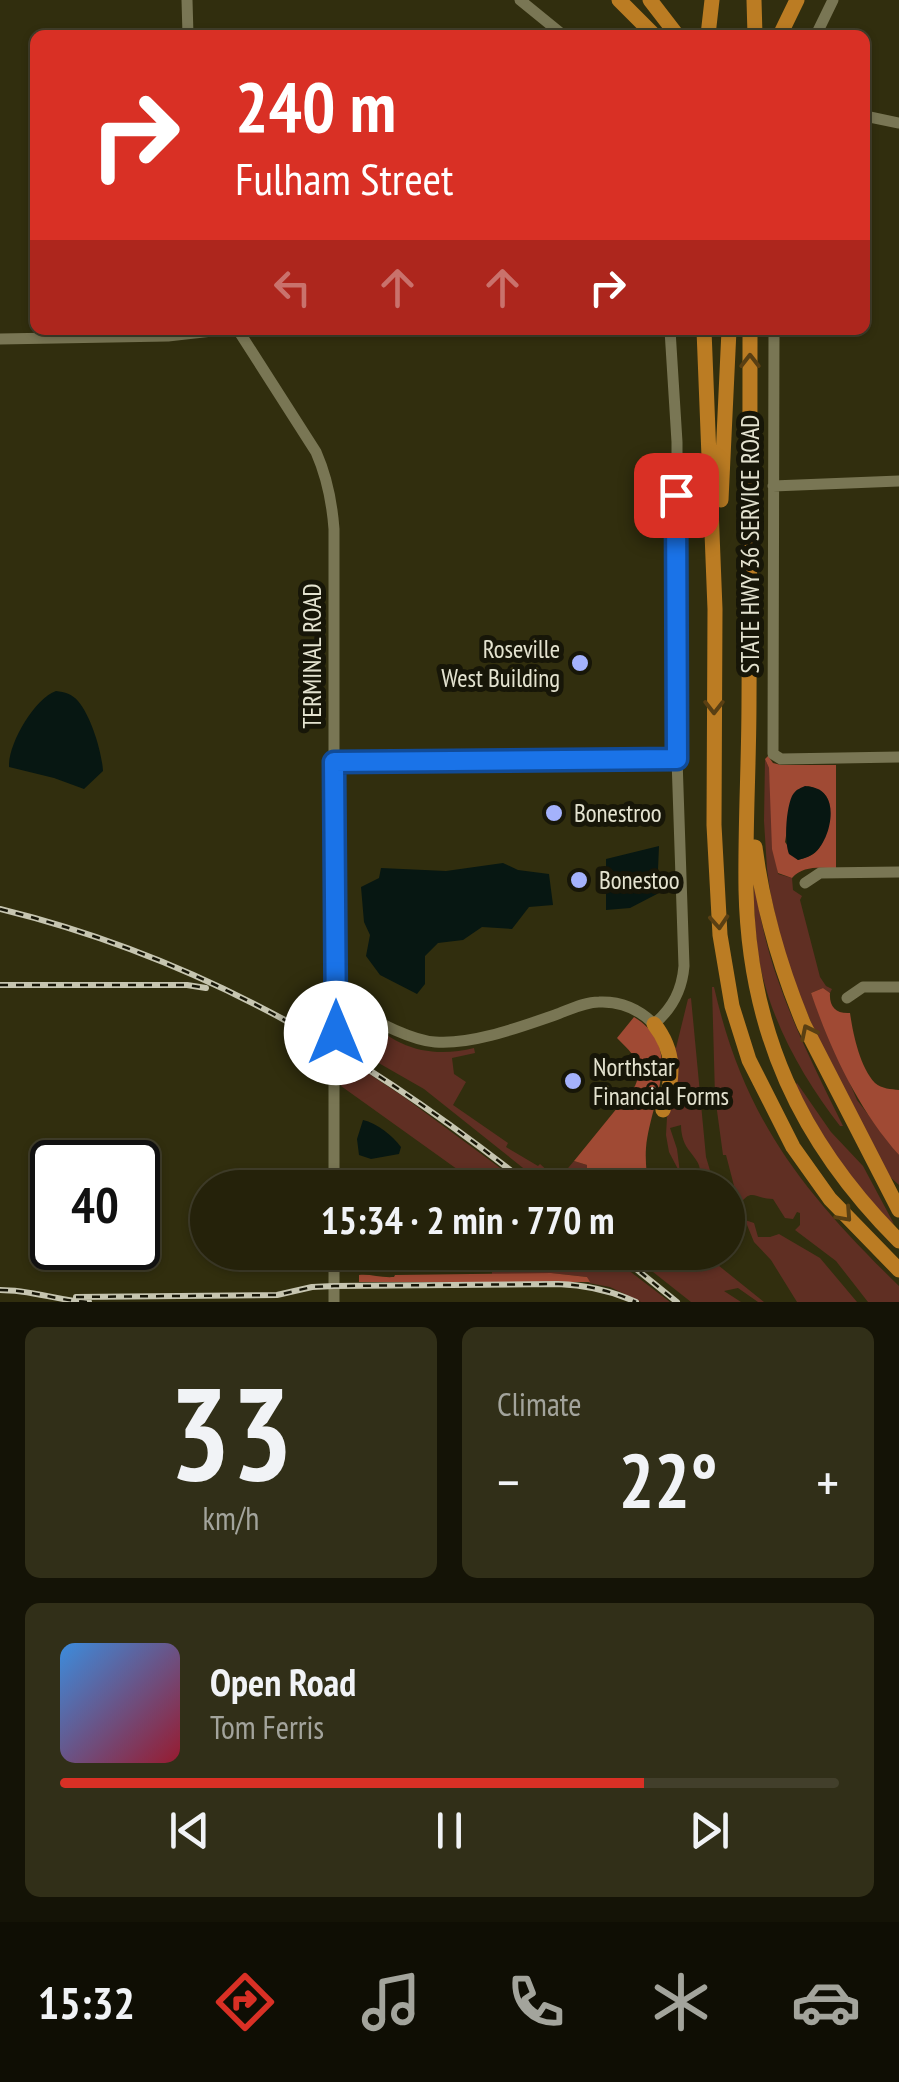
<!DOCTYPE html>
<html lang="en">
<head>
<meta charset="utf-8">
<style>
  body { margin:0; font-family:"PT Sans Narrow",sans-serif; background:#312f18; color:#f1f3f6; height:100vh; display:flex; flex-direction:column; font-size:38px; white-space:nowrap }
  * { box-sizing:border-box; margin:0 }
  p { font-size:32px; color:#a3a49c }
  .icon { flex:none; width:55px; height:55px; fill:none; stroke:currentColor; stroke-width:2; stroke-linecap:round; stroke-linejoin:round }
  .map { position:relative; height:1302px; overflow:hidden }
  .details { display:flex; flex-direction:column; gap:25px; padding:25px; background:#141306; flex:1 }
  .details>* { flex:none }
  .banner { position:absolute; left:30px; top:30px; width:840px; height:305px; border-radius:15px; box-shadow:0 2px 8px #0004,0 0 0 2px #423f2b; background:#d93025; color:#fff; overflow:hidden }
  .speed { position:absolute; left:30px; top:1140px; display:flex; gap:20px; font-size:50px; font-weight:700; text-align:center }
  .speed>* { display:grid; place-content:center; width:130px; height:130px; border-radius:50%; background:#25220a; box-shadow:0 2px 8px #0004,0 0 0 2px #423f2b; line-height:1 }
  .speed .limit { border:5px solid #111; border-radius:15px; background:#fff; color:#111 }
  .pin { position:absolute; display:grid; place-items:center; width:85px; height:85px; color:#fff; margin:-42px; border-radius:20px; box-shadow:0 5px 15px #0006 }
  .me { position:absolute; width:110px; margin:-55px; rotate:0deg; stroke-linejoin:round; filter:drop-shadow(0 0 8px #0008) }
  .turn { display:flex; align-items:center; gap:35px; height:210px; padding:0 40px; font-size:45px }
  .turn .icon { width:130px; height:130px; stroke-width:2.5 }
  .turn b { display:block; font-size:70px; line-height:85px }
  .lanes { display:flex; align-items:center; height:95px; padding:0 40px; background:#0003; justify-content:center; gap:50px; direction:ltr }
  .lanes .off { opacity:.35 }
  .big { font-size:75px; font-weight:800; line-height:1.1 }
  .details .widget { flex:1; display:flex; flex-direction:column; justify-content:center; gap:15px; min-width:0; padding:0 35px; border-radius:15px; background:#312f18 }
  .details .dial { align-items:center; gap:0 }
  .dial b { font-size:130px; line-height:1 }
  .song { display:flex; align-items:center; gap:30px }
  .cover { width:120px; height:120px; border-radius:15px; background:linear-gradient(135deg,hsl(210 70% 55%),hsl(350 70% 35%)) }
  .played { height:10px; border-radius:5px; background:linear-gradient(90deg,#d93025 75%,#423f2b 75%) }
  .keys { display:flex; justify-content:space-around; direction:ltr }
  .heat { display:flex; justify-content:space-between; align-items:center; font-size:55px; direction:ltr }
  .details .tiles { flex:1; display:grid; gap:25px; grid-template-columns:1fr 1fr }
  .widget:last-child { grid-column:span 2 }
  .trip { position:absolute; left:190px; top:1170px; width:555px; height:100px; border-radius:50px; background:#25220a; box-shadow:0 2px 8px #0004,0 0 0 2px #423f2b; font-weight:800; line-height:100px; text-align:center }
  .tab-bar { display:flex; height:160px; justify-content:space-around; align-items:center; background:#0f0e04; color:#a3a49c }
  .tab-bar .icon { width:70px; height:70px }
  .tab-bar .selected { color:#d93025 }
  .tab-bar b { font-size:45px; color:#f1f3f6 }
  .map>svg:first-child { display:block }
  .green { fill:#602f23 }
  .forest { fill:#a04a34; fill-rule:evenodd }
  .water { fill:#071712 }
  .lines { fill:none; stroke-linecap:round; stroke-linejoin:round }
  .minor { stroke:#797654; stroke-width:11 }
  .highway { stroke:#bb7c23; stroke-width:15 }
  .rail-casing { stroke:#c6c5b0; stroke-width:6 }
  .rail { stroke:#171608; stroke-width:2.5; stroke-dasharray:8; stroke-linecap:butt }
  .oneway { stroke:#593f13 }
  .route-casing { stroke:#114b97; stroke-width:25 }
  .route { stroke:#1a73e8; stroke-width:18 }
  .poi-dot { fill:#a4b2fc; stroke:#171608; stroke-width:4 }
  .labels { text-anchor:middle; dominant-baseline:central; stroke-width:10; stroke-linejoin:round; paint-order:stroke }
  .street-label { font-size:25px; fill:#e4e3d0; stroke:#171608 }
  .poi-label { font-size:25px; fill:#e4e3d0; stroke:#171608; text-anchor:start }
</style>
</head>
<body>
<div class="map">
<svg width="899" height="1302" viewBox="0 0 899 1302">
  <rect width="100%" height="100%" fill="#312e0e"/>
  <path class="green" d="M 765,759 L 769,768 L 778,874 L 792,878 L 793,890 L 802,896 L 800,900 L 820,977 L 826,986 L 832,989 L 830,993 L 823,988 L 811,993 L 857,1100 L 899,1155 L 899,1185 L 881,1169 L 819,1041 L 787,966 L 771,897 L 767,869 L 764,821 Z
    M 753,876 C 759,912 766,948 779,983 C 796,1032 820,1079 843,1126 L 840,1126 C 801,1076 764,1010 757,945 C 754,922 754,899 753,876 Z
    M 712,987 L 714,987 C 744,1120 804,1193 899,1286 L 899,1302 L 868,1302 L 836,1261 L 795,1230 L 800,1225 L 800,1213 L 797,1212 L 793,1219 L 785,1218 L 773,1199 C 753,1199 753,1187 739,1205 L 726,1155 L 723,1155 L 715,1096 Z
    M 691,998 L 706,1157 L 715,1187 L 697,1187 L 691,1184 C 707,1169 698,1163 688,1149 C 683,1142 681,1133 681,1125 L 670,1128 L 677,1149 L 680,1173 L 669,1152 L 666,1135 L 667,1117 L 677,1086 L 675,1047 L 676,1048 L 688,999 Z
    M 356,1022 C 373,1024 386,1036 401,1043 C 424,1054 450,1054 474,1048 L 475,1053 L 452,1058 L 454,1074 L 466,1082 L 453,1105 L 508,1143 L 506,1147 L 538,1166 L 540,1164 L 558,1180 L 574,1161 L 587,1165 L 589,1181 L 594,1187 L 547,1187 L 424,1089 L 342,1042 C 343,1031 346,1026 356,1022 Z
    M 342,1056 L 404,1097 L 526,1187 L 482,1187 L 341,1086 Z
    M 797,1083 L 831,1132 L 863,1166 L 894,1224 C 852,1193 820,1130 795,1085 Z
    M 745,1220 L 754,1223 L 758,1237 L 770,1237 L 779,1234 L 820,1258 L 857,1302 L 797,1302 L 771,1260 L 754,1242 Z
    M 492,1253 L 606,1253 L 670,1302 L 641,1302 L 610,1287 L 589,1283 L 587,1277 L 551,1273 L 492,1274 Z
    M 629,1253 L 703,1253 L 764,1302 L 758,1302 L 738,1288 L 724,1291 L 741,1302 L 691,1302 Z"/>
  <path class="forest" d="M 768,756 L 773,763 L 781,765 L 836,765 L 836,868 C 820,868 803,865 792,878 L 778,873 L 772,849 L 769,768 L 765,759 ZM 808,786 C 831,793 832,802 826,824 C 825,831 823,842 819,848 C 814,856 806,857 798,860 L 785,842 L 786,836 C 789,817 786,791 808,786 Z
    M 823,988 L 830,993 C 829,1007 836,1014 850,1013 C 853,1034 860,1067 875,1083 C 882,1089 891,1089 899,1090 L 899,1155 C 858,1109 831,1051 811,993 Z
    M 634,1017 C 686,1049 650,1101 646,1148 C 645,1161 647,1175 648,1187 L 594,1187 L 587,1177 L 587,1165 L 574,1161 L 635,1086 C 645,1064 632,1053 617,1038 Z
    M 551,1273 L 587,1277 L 590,1282 L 359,1282 L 359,1275 C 371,1274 381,1278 394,1277 L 395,1275 Z"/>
  <path class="water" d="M 56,691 C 65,692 72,694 78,701 C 91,716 102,752 103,771 L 84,789 L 54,778 L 9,767 C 8,744 34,699 56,691 Z
    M 805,786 C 813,787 821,788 826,796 C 837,811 827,845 813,854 C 809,857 802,859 798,860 L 789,854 C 784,841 786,809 792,796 C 796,789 799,789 805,786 Z
    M 659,846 L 657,894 L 630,908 L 606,910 L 606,859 Z
    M 503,863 L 518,870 L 549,874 L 553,905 L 529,907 L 512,929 L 482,927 L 463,940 L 438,943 L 425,956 L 425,984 L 417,994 L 380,975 L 366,956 L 370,935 L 364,922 L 361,887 L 379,878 L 381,868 L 446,871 Z
    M 363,1120 C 377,1123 393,1136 401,1147 L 399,1154 L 371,1159 L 359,1155 L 357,1139 Z"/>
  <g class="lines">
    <path class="minor" d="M 187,0 L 188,35
      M 520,0 L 563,35
      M 816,35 L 833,0
      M 865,116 L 899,123
      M 238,330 L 316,452 C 327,477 332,502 334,529 L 334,1188
      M 774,330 L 773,754 L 781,759 L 899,757
      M 0,339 L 168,336 L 221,330
      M 773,486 L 899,481
      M 334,762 L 677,759
      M 805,883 L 820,873 L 899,872
      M 847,998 L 863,987 L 899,987
      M 336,1000 C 362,1013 406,1040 435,1042 C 472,1045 520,1027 555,1015 C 569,1010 584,1002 599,1002 C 621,1001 639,1009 654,1024 C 673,1008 682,990 684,966 L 677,759 L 677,442 L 670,330
      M 334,1302 L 334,1252"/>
    <path class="highway" d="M 619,0 L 654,35
      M 650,0 L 677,35
      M 754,0 L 755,35
      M 708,35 L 712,0
      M 780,35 L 797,0
      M 704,330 L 715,609 L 714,825 L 720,935 L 732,1006 L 749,1060 L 793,1147 L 830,1199 L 899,1270
      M 750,330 C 750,454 750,577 749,701 C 749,764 745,827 746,890 C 749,1031 800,1142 899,1241
      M 721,500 L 729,330
      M 755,847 C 763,909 780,967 804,1025 L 899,1210
      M 654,1024 C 676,1052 674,1078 663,1110"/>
    <defs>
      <path id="rail" d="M 0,909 C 204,959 370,1058 533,1188
        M 0,985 L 187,985 L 206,988
        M 615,1252 L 677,1302
        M 0,1290 C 33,1290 58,1301 89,1302
        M 76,1297 L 277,1295 L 312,1287 L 334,1286 L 558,1284 C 586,1285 610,1290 636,1302"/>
    </defs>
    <use href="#rail" class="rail-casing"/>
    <use href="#rail" class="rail"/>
  </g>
  <defs><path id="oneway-chevron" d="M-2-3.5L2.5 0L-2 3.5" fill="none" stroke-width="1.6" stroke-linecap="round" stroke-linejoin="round" transform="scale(2.5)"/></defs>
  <g class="oneway">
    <use href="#oneway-chevron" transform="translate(750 361) rotate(-90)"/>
    <use href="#oneway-chevron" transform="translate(714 707) rotate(90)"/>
    <use href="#oneway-chevron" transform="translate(719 922) rotate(86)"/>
    <use href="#oneway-chevron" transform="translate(808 1032) rotate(-116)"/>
    <use href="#oneway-chevron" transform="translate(845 1215) rotate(48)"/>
  </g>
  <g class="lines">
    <defs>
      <path id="route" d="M 336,1033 L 334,762 L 677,759 L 676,495"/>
    </defs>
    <use href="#route" class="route-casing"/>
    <use href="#route" class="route"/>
  </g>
  <g class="poi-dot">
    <circle cx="580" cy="663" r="10"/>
    <circle cx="554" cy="813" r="10"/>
    <circle cx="579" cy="880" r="10"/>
    <circle cx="573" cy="1081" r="10"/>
  </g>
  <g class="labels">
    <g class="street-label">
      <text transform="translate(750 544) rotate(-90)">STATE HWY 36 SERVICE ROAD</text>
      <text transform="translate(312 656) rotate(-90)">TERMINAL ROAD</text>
    </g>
    <g class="poi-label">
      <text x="560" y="649" text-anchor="end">Roseville<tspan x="560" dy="29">West Building</tspan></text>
      <text x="574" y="813">Bonestroo</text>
      <text x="599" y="880">Bonestoo</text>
      <text x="593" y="1067">Northstar<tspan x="593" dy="29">Financial Forms</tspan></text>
    </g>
  </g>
</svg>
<div class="speed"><div class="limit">40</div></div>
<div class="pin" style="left:676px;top:495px;background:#d93025"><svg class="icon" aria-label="arrive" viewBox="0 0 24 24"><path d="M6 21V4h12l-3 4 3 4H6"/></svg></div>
<svg class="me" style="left:336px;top:1033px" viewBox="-20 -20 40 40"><circle r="19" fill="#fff"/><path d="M0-13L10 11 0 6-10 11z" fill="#1a73e8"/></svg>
<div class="trip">15:34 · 2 min · 770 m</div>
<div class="banner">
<div class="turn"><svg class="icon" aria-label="right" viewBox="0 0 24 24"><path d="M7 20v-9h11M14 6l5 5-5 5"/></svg><div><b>240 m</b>Fulham Street</div></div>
<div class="lanes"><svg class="icon off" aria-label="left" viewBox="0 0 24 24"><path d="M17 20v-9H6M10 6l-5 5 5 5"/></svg><svg class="icon off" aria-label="ahead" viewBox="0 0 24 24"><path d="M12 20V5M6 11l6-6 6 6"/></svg><svg class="icon off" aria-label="ahead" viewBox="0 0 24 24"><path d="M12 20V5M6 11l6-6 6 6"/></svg><svg class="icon" aria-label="right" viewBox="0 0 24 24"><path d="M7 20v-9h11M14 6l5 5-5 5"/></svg></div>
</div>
</div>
<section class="details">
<div class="tiles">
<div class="widget dial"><b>33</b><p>km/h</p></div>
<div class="widget"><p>Climate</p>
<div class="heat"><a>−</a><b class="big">22°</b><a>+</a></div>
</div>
<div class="widget">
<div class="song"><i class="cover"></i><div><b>Open Road</b><p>Tom Ferris</p></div></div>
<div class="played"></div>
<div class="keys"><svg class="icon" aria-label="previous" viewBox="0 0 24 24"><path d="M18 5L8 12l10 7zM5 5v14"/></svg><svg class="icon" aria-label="pause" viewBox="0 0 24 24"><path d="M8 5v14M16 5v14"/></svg><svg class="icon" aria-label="next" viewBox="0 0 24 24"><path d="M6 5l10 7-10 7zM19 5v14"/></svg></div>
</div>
</div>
</section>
<nav class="tab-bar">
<b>15:32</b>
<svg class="icon selected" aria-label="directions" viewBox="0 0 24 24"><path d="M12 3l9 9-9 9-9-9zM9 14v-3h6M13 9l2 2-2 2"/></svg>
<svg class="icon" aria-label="music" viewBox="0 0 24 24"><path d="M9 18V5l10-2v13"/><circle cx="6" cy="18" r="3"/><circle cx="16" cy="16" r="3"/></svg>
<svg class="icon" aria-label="phone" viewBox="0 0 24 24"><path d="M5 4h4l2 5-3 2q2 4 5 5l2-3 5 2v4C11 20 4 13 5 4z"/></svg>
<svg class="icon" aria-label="climate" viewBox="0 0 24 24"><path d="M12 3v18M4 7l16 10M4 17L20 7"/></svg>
<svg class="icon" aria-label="car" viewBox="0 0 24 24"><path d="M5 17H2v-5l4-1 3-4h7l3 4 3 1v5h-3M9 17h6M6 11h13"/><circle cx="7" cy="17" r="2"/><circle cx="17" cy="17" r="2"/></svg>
</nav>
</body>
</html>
